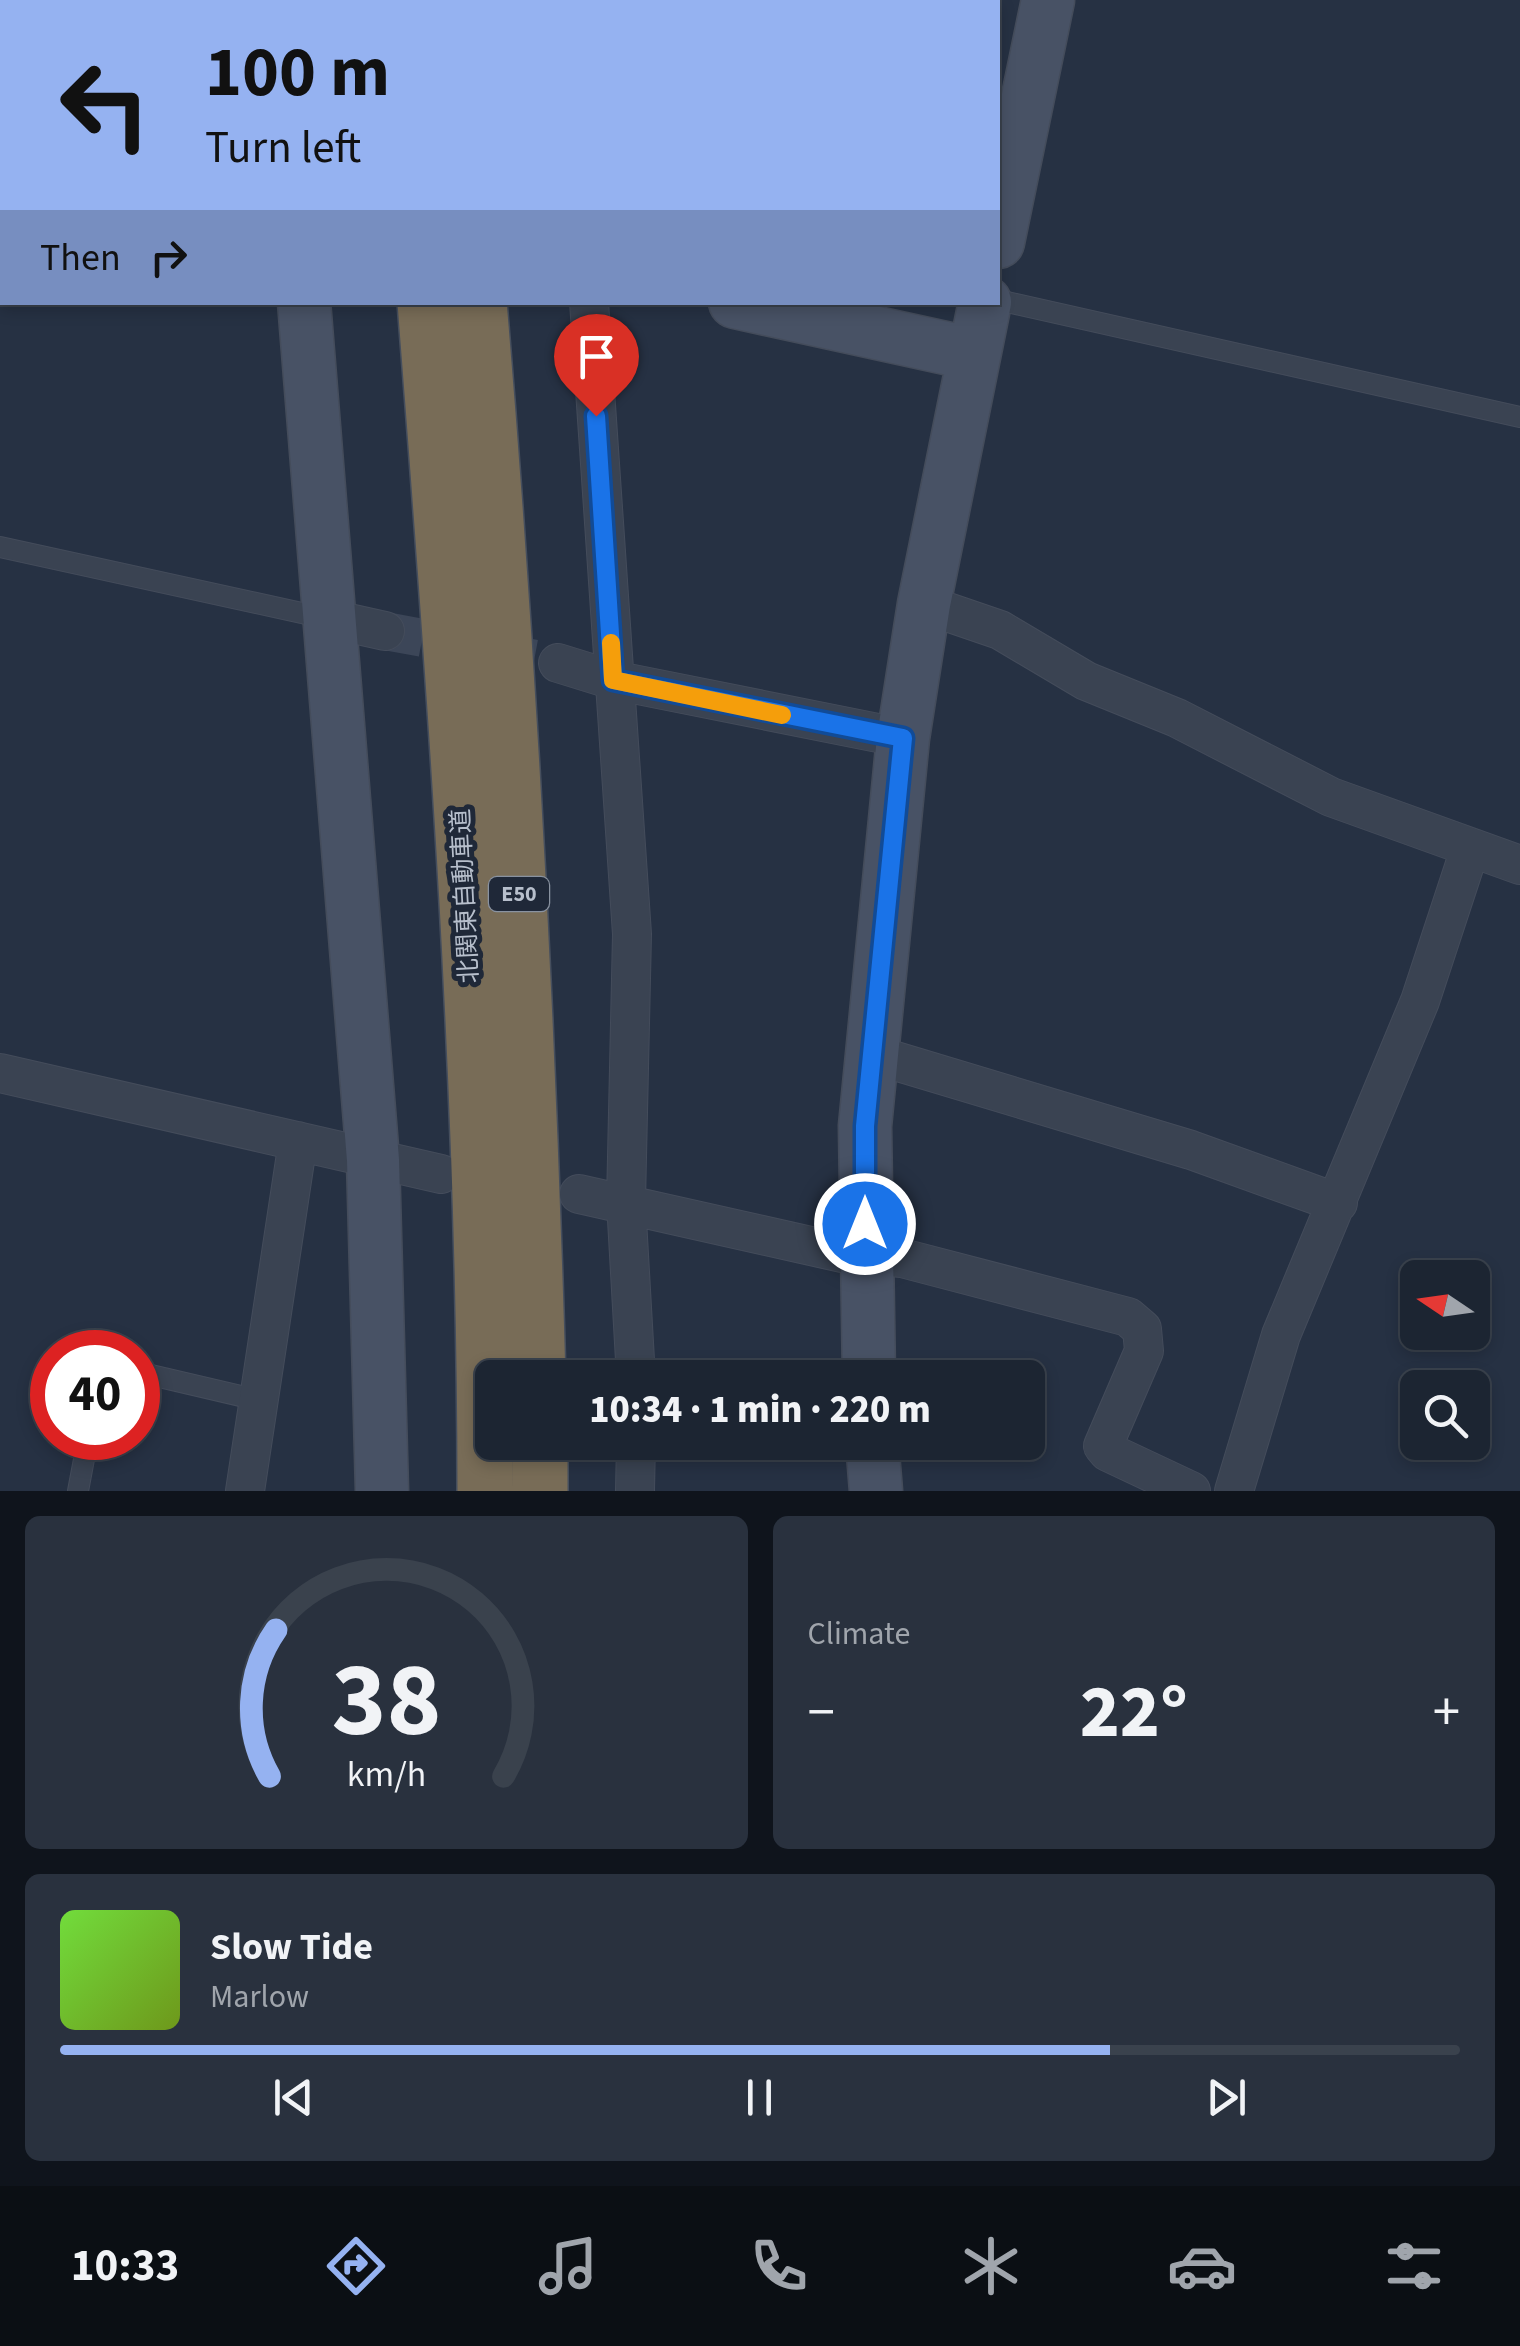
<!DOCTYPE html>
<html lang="en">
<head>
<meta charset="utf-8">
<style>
  body { margin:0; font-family:"Source Sans 3","Noto Sans JP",sans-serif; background:#29313e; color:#f1f3f6; height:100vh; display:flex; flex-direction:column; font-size:38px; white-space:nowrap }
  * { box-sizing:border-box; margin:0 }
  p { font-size:32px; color:#a0a5ac }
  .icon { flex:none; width:55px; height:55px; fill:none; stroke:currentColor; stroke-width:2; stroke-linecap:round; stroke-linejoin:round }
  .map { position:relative; height:1491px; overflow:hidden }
  .sheet { display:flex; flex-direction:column; gap:25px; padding:25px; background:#0f141c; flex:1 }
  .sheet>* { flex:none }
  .top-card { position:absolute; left:0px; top:0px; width:1000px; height:305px; box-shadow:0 5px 15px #0003,0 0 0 2px #3a424d; background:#95b2f1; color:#111; overflow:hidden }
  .needle { width:65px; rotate:283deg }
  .controls { position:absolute; left:1400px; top:1260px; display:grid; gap:20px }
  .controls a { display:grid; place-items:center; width:90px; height:90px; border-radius:15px; background:#1c2532; box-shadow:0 5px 15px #0003,0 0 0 2px #3a424d; font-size:50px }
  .speed { position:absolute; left:30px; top:1330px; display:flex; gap:20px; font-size:50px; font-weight:700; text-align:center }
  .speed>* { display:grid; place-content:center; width:130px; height:130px; border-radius:50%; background:#1c2532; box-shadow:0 5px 15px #0003,0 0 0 2px #3a424d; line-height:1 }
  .speed .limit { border:15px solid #d22; background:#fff; color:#111 }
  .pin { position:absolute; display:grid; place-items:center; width:85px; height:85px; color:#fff; margin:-102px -42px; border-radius:50% 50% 50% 0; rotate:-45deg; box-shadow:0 0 10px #0007 }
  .pin .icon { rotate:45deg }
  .me { position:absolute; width:110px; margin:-55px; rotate:0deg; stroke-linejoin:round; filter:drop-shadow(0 0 8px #0008) }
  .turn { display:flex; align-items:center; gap:35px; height:210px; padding:0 40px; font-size:45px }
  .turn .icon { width:130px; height:130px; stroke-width:2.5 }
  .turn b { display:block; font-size:70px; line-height:85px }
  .then { display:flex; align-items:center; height:95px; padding:0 40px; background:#0003; gap:20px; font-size:38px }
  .big { font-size:75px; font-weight:800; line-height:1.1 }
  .sheet .card { flex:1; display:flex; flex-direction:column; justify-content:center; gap:15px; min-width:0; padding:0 35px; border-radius:15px; background:#29313e }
  .sheet .dial { align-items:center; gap:0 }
  .dial svg { height:260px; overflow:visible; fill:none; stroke:#3a424d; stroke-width:7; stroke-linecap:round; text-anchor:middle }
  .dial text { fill:#f1f3f6; stroke:none }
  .song { display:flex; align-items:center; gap:30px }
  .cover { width:120px; height:120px; border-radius:15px; background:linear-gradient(135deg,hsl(100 70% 55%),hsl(80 70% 35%)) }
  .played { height:10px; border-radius:5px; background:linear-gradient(90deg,#95b2f1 75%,#3a424d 75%) }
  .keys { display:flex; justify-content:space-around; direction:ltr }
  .heat { display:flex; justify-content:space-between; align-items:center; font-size:55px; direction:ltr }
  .sheet .tiles { flex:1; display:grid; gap:25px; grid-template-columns:1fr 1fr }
  .card:last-child { grid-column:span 2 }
  .trip { position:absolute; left:475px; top:1360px; width:570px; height:100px; border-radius:15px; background:#1c2532; box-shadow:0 5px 15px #0003,0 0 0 2px #3a424d; font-weight:800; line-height:100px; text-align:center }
  .tab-bar { display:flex; height:160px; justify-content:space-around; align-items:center; background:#0b0f14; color:#a0a5ac }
  .tab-bar .icon { width:70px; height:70px }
  .tab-bar .active { color:#95b2f1 }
  .tab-bar b { font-size:45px; color:#f1f3f6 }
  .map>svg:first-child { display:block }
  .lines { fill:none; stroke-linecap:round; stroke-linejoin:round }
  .street-tunnel { stroke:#3c4658; stroke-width:38; stroke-dasharray:38 19; stroke-linecap:butt }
  .lane-casing { stroke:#444c5b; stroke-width:22 }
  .street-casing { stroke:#444c5b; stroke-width:40 }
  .secondary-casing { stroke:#444c5b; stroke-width:55 }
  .highway-casing { stroke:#454e5d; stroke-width:58 }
  .lane { stroke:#3a4352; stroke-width:20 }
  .street { stroke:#3a4352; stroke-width:38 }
  .secondary { stroke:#485265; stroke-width:52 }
  .highway { stroke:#786c57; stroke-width:55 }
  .route-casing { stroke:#114b97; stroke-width:25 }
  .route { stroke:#1a73e8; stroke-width:18 }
  .slow { stroke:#f59e0b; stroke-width:18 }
  .labels { text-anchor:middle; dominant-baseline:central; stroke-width:10; stroke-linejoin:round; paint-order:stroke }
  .shield { fill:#1f2838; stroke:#8992a0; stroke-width:2.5 }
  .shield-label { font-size:22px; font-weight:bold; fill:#b7bfcc }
  .street-label { font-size:25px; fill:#b7bfcc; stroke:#1f2838 }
</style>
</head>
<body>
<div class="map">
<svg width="1520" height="1491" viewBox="0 0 1520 1491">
  <rect width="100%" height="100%" fill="#263143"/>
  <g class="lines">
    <path class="street-tunnel" d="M 385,631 L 558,663"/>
    <defs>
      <path id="lane" d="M 0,5 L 2,5
        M 998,300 L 1520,417
        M 0,547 L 329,619
        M 138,1372 L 262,1401
        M 78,1491 L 88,1438"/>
      <path id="street" d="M 252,0 L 252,2
        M 562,0 L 562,2
        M 605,0 L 620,2
        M 589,302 L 632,934 L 626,1202 L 636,1378
        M 924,604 L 1000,630 L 1086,681 L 1177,718 L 1331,797 L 1520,865
        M 331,619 L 385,631
        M 558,663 L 613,680 L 903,738
        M 872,1054 L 1191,1150 L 1338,1203
        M 0,1073 L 441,1174
        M 579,1194 L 842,1253 L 902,1258 L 1128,1317 L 1142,1329 L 1144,1351 L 1103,1446 L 1108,1452 L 1191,1491
        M 245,1491 L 298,1141
        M 635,1491 L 636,1442
        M 1234,1491 L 1281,1335 L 1420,1001 L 1470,849"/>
      <path id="secondary" d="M 0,144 L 2,145
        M 998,242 L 1048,0
        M 304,302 L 373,1160 L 382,1491
        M 735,302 L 973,354
        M 869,1378 L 865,1126 L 903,738 L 924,604 L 985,302
        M 872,1442 L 876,1491"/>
      <path id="highway" d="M 353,0 L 354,2
        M 397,0 L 398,2
        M 452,0 L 452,2
        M 425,302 C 456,697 485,1095 485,1491
        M 479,302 C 509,660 528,1019 538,1378
        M 540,1491 L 540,1442"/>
    </defs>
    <use href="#lane" class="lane-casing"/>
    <use href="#street" class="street-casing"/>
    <use href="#secondary" class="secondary-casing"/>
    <use href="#highway" class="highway-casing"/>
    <use href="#lane" class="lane"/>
    <use href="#street" class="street"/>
    <use href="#secondary" class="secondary"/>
    <use href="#highway" class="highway"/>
  </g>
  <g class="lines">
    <defs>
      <path id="route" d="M 596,416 L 613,680 L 903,738 L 865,1126 L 865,1224"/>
    </defs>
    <use href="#route" class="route-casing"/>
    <use href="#route" class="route"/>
    <path class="slow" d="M 611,643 L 613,680 L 782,715"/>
  </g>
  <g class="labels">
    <rect class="shield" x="489" y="877" width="60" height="34" rx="8"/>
    <g class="shield-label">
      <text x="519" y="894">E50</text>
    </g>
    <g class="street-label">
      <text transform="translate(465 896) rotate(-93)">北関東自動車道</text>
    </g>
  </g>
</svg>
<div class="controls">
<a><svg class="needle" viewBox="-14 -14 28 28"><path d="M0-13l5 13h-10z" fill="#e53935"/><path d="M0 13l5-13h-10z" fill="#a0a5ac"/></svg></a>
<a><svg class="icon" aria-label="search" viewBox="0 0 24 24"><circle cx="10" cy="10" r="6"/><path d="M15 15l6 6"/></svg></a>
</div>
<div class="speed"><div class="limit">40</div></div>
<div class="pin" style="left:596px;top:416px;background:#d93025"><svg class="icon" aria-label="arrive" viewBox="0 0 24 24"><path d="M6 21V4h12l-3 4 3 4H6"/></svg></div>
<svg class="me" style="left:865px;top:1224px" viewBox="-20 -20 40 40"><circle r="17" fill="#1a73e8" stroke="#fff" stroke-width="3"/><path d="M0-11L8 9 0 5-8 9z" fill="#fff"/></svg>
<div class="trip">10:34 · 1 min · 220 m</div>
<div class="top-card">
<div class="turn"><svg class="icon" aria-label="left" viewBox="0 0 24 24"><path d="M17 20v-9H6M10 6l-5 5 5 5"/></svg><div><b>100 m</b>Turn left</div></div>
<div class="then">Then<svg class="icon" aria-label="right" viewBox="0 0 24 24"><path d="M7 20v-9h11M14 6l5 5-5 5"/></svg></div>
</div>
</div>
<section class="sheet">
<div class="tiles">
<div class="card dial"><svg viewBox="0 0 100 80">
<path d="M14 69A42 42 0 1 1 86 69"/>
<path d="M14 69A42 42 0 0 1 16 24" stroke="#95b2f1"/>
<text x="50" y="56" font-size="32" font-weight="700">38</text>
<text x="50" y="72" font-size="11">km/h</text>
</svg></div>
<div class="card"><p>Climate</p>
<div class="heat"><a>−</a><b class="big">22°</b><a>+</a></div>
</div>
<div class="card">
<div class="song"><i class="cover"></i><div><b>Slow Tide</b><p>Marlow</p></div></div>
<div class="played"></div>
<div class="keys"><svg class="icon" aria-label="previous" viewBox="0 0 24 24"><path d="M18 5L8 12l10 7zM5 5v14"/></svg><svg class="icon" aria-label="pause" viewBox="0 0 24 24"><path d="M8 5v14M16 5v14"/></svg><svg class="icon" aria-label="next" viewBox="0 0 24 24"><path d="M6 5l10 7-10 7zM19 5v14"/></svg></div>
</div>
</div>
</section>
<nav class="tab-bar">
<b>10:33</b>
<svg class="icon active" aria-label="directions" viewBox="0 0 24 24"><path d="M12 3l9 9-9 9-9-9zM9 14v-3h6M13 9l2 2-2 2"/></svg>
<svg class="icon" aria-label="music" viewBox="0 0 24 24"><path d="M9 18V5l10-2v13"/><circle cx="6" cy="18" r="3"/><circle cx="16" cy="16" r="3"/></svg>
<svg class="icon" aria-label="phone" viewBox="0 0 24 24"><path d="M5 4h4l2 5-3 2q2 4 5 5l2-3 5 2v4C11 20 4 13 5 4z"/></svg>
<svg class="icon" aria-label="climate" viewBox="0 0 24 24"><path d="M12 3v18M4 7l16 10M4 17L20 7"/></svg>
<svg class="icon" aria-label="car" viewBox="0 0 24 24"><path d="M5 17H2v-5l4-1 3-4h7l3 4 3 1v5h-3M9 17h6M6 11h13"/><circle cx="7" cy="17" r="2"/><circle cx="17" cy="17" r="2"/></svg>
<svg class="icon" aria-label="filters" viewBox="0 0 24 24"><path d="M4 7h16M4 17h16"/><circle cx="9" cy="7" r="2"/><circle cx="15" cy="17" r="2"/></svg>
</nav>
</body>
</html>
